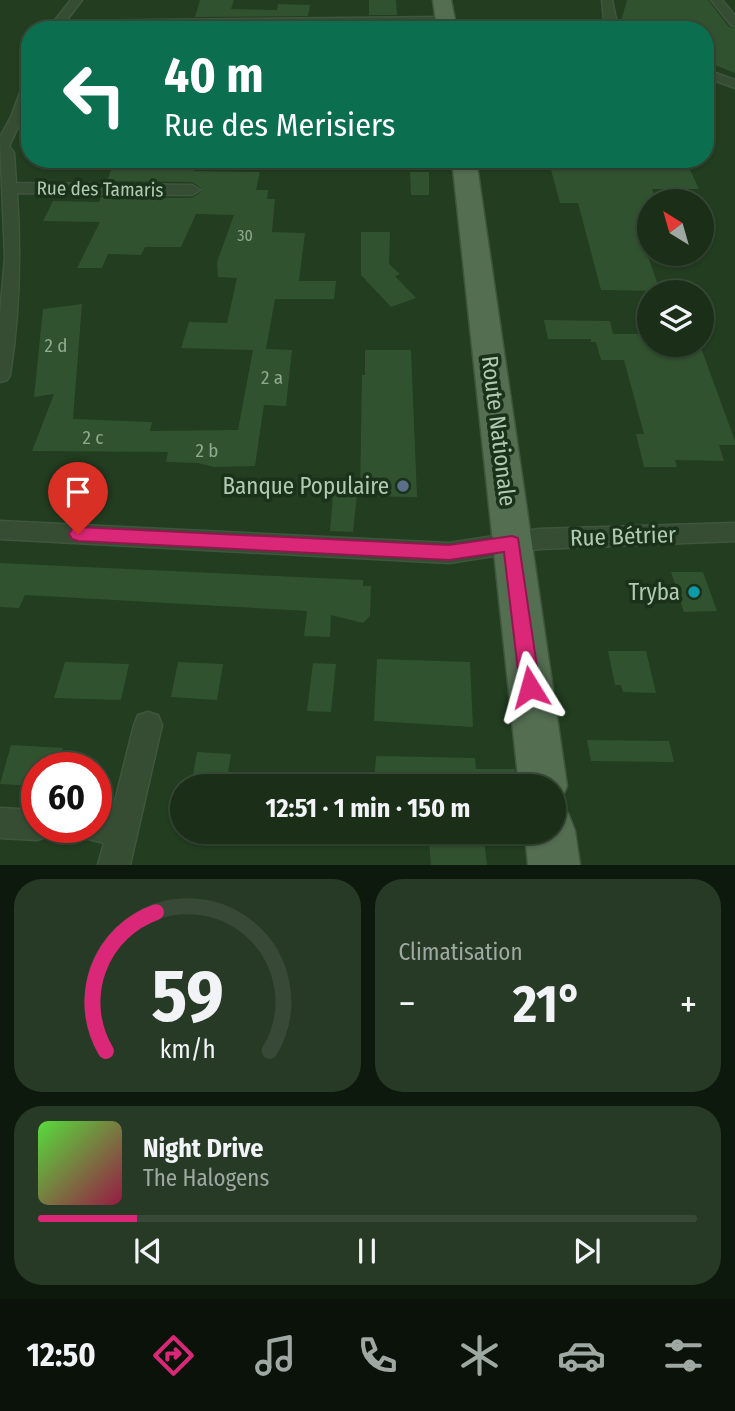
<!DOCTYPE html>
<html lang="fr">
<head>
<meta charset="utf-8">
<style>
  body { margin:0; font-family:"Fira Sans Condensed",sans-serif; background:#273a25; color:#f1f3f6; height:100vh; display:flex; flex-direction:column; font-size:26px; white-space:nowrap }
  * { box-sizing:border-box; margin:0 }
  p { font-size:23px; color:#9fa8a2 }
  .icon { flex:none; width:38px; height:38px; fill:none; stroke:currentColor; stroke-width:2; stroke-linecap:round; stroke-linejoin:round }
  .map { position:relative; height:865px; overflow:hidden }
  .panel { display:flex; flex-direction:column; gap:14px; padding:14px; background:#0e190d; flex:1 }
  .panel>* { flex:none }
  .banner { position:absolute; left:21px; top:21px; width:693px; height:147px; border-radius:28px; box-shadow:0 2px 5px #0004,0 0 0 2px #384a37; background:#0b6e4f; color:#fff; overflow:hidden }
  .needle { width:46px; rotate:323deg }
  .controls { position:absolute; left:637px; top:189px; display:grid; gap:14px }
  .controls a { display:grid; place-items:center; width:77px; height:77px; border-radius:50%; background:#1a2e18; box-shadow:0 2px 5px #0004,0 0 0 2px #384a37; font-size:35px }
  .speed { position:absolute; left:21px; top:752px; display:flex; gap:14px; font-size:35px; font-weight:700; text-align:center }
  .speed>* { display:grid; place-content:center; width:91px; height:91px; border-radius:50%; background:#1a2e18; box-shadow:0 2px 5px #0004,0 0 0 2px #384a37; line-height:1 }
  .speed .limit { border:10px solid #d22; background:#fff; color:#111 }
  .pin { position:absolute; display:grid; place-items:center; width:60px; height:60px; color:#fff; margin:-72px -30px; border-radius:50% 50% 50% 0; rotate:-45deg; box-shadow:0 0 7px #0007 }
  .pin .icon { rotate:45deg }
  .me { position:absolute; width:77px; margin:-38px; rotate:352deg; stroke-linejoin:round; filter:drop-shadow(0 0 5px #0008) }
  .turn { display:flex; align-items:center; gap:24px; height:147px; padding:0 28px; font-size:32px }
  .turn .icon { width:91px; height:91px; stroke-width:2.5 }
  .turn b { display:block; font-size:49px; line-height:60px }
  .big { font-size:52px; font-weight:700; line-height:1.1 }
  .panel .widget { flex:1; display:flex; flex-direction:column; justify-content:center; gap:10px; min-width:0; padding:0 24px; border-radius:28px; background:#273a25 }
  .panel .dial { align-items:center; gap:0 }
  .dial svg { height:182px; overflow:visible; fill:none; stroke:#384a37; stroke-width:7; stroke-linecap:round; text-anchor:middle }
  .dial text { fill:#f1f3f6; stroke:none }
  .song { display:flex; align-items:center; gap:21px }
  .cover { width:84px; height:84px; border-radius:10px; background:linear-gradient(135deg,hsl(110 70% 55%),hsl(340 70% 35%)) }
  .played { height:7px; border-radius:4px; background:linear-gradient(90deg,#db2777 15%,#384a37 15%) }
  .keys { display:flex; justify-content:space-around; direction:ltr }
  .heat { display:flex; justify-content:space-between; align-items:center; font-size:38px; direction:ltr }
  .panel .tiles { flex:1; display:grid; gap:14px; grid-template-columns:1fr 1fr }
  .widget:last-child { grid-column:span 2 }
  .trip { position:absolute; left:170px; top:774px; width:396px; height:70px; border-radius:35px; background:#1a2e18; box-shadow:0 2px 5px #0004,0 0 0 2px #384a37; font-weight:700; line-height:70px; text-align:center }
  .tab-bar { display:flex; height:112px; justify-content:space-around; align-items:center; background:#0a120a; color:#9fa8a2 }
  .tab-bar .icon { width:49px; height:49px }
  .tab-bar .active { color:#db2777 }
  .tab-bar b { font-size:32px; color:#f1f3f6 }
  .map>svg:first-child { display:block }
  .building { fill:#31522f }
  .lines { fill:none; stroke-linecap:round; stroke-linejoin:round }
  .street-casing { stroke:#3f563e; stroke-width:3 }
  .primary-casing { stroke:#3f563e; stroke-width:3 }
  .street { fill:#364d34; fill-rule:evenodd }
  .primary { fill:#546e52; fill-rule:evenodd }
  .route { fill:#db2777; stroke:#8e194d; stroke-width:2 }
  .service-dot { fill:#5c6f8a; stroke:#1b321a; stroke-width:2.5 }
  .culture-dot { fill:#0f9aa8; stroke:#1b321a; stroke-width:2.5 }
  .labels { text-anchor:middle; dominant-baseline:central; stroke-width:7; stroke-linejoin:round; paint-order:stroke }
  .far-number-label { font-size:16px; fill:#8faa8e }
  .far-street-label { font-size:19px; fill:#b0c9b0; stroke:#1b321a }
  .number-label { font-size:19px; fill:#8faa8e }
  .street-label { font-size:23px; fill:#b0c9b0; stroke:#1b321a }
  .poi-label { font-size:23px; fill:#b0c9b0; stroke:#1b321a; text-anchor:end }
</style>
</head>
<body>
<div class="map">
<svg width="735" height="865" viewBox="0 0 735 865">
  <rect width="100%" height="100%" fill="#223d20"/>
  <path class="building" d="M 200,0 L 234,0 L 231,9 L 277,10 L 278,4 L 310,5 L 308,16 L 195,17 Z
    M 369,0 L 396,0 L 397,15 L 369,15 Z
    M 627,0 L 708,0 L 729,27 L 735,28 L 735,73 L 705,61 L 705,30 L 637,30 L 624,25 L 621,21 Z
    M 166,159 L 198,160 L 194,171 L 260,172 L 256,190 L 268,190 L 267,199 L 275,199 L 272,232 L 305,233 L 299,281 L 336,281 L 334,299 L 275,299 L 266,349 L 292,350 L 286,406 L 264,405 L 255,466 L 214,467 L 198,463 L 166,462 L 168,452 L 32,451 L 54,394 L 34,397 L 43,309 L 82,304 L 73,419 L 152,422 L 150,431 L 238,430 L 253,350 L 181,348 L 189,322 L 227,323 L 237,278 L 218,277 L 217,262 L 234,215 L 196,214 L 181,247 L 145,247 L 141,255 L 108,254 L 102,268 L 77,268 L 100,222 L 43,221 L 53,201 L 99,202 L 101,197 L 192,198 L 201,192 L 201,188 L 192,182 L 107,181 L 114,163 L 164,163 Z
    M 548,159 L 685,159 L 699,189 L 652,189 L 657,201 L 649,201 L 649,233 L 640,233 L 660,291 L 601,290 L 578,203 L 560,203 Z
    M 410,172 L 429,172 L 429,195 L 411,195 Z
    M 361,232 L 390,232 L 389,264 L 400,274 L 395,276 L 416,298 L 391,307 L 361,275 Z
    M 544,320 L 610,321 L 613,334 L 649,334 L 649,345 L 700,345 L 735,441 L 735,445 L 719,445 L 724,461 L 675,460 L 677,467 L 644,467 L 636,434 L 644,434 L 624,360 L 601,360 L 596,342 L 591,342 L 591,339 L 548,339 Z
    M 365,350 L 411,350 L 417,497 L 360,496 L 362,375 L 365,375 Z
    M 333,495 L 357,495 L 353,532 L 330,531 Z
    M 0,563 L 363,580 L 363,586 L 371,586 L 370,616 L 363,623 L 331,615 L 330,637 L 304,636 L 307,611 L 25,595 L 19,608 L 0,607 Z
    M 671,572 L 703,572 L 717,611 L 684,612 Z
    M 608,651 L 646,651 L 656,693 L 623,692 L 621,685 L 615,685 Z
    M 377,659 L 470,662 L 473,727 L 374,721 Z
    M 65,662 L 129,664 L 121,700 L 54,698 Z
    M 178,662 L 223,664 L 217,700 L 171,697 Z
    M 313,663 L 336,664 L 331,712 L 307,711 Z
    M 587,740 L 669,741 L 674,762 L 591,761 Z
    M 11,745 L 63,748 L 57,768 L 37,768 L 37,786 L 0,784 Z
    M 197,752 L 231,754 L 226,786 L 191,786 Z
    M 376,756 L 475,758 L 476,769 L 515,769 L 516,786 L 374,786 Z
    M 428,831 L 483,831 L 487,865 L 431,865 Z"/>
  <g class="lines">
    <defs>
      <path id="street" d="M 71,0 L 82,0 L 66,21 L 446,17 L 452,20 L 446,23 L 47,30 Z
        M 602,0 L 612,0 L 616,19 L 625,30 L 613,30 L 604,20 Z
        M 711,0 L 722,0 L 735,16 L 735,26 L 731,25 Z
        M 705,69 L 735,80 L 735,88 L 705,77 Z
        M 30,78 L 30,102 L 9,146 L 14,153 L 16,183 L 192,185 L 200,190 L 192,195 L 17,193 C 21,255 20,313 10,375 L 7,380 L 0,382 L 0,315 L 5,258 L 0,137 L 11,117 L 24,82 Z
        M 0,521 L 449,543 L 539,529 L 735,523 L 735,541 L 539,549 L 449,563 L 0,539 Z
        M 148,712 L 158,715 L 162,725 L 130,865 L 98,865 L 104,843 L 85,838 L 81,828 L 96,828 L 96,812 L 112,813 L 134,725 L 138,715 Z
        M 0,808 L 37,810 L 37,828 L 51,828 L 48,836 L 37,840 L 0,838 Z"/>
      <path id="primary" d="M 433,0 L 451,0 L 457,30 L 437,30 Z
        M 452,159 L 476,159 L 567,786 L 560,803 L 553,806 L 553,786 L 519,786 Z
        M 553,807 L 568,813 L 575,831 L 580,865 L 528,865 L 525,831 L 553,831 Z"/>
    </defs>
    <use href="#street" class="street-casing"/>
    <use href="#primary" class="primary-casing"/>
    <use href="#street" class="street"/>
    <use href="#primary" class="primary"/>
  </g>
  <path class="route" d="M 78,527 L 449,545 L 512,536 L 518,538 L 540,687 L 537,694 L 530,697 L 523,694 L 520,687 L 504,552 L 449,560 L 78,541 L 72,539 L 69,534 L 72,529 Z"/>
  <circle class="service-dot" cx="403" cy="486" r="7"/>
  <circle class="culture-dot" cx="694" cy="592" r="7"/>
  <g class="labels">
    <g class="far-number-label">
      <text x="245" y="235">30</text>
    </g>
    <g class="far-street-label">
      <text transform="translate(100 189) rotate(1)">Rue des Tamaris</text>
    </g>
    <g class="number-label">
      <text x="56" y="345">2 d</text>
      <text x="272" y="377">2 a</text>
      <text x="93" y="437">2 c</text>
      <text x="207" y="450">2 b</text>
    </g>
    <g class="street-label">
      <text transform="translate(499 431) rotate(83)">Route Nationale</text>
      <text transform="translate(623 536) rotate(-2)">Rue Bétrier</text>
    </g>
    <g class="poi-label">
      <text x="389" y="486">Banque Populaire</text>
      <text x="680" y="592">Tryba</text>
    </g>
  </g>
</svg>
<div class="controls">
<a><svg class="needle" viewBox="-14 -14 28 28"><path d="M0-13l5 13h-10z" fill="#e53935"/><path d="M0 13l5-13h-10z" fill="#9fa8a2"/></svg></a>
<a><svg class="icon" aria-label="layers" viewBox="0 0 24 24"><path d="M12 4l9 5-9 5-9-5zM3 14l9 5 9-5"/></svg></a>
</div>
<div class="speed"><div class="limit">60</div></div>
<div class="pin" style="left:78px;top:534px;background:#d93025"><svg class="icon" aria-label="arrive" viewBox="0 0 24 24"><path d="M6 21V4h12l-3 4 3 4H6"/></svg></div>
<svg class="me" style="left:530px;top:687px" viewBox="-20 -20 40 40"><path d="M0-17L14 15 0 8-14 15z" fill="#db2777" stroke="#fff" stroke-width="4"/></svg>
<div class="trip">12:51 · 1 min · 150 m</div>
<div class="banner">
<div class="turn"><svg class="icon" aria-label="left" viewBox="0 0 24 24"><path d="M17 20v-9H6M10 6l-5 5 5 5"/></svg><div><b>40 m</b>Rue des Merisiers</div></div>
</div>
</div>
<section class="panel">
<div class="tiles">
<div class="widget dial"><svg viewBox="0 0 100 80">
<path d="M14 69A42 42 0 1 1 86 69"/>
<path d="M14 69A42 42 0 0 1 36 8" stroke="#db2777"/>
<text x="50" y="56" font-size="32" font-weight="700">59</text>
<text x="50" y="72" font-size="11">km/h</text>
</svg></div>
<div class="widget"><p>Climatisation</p>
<div class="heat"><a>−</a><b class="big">21°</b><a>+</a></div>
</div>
<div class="widget">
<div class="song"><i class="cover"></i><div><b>Night Drive</b><p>The Halogens</p></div></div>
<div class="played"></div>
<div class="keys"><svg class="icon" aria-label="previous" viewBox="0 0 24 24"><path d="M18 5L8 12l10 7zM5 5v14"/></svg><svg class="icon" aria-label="pause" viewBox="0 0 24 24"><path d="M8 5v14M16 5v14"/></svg><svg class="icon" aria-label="next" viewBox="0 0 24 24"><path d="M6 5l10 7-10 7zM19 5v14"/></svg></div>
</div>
</div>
</section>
<nav class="tab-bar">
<b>12:50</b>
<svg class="icon active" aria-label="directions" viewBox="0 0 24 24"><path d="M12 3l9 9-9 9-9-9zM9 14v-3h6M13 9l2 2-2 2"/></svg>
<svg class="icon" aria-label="music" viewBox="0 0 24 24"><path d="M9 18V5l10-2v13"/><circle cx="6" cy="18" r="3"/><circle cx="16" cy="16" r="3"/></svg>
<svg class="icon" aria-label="phone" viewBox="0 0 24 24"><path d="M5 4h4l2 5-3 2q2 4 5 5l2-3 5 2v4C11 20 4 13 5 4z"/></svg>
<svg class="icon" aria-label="climate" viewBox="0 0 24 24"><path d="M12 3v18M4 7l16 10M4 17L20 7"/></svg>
<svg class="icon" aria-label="car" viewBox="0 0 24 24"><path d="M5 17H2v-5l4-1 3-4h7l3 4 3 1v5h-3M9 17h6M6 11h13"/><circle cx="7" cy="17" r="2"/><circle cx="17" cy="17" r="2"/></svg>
<svg class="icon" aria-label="filters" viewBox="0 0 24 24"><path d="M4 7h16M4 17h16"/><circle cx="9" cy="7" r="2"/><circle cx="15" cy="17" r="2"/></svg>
</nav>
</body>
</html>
